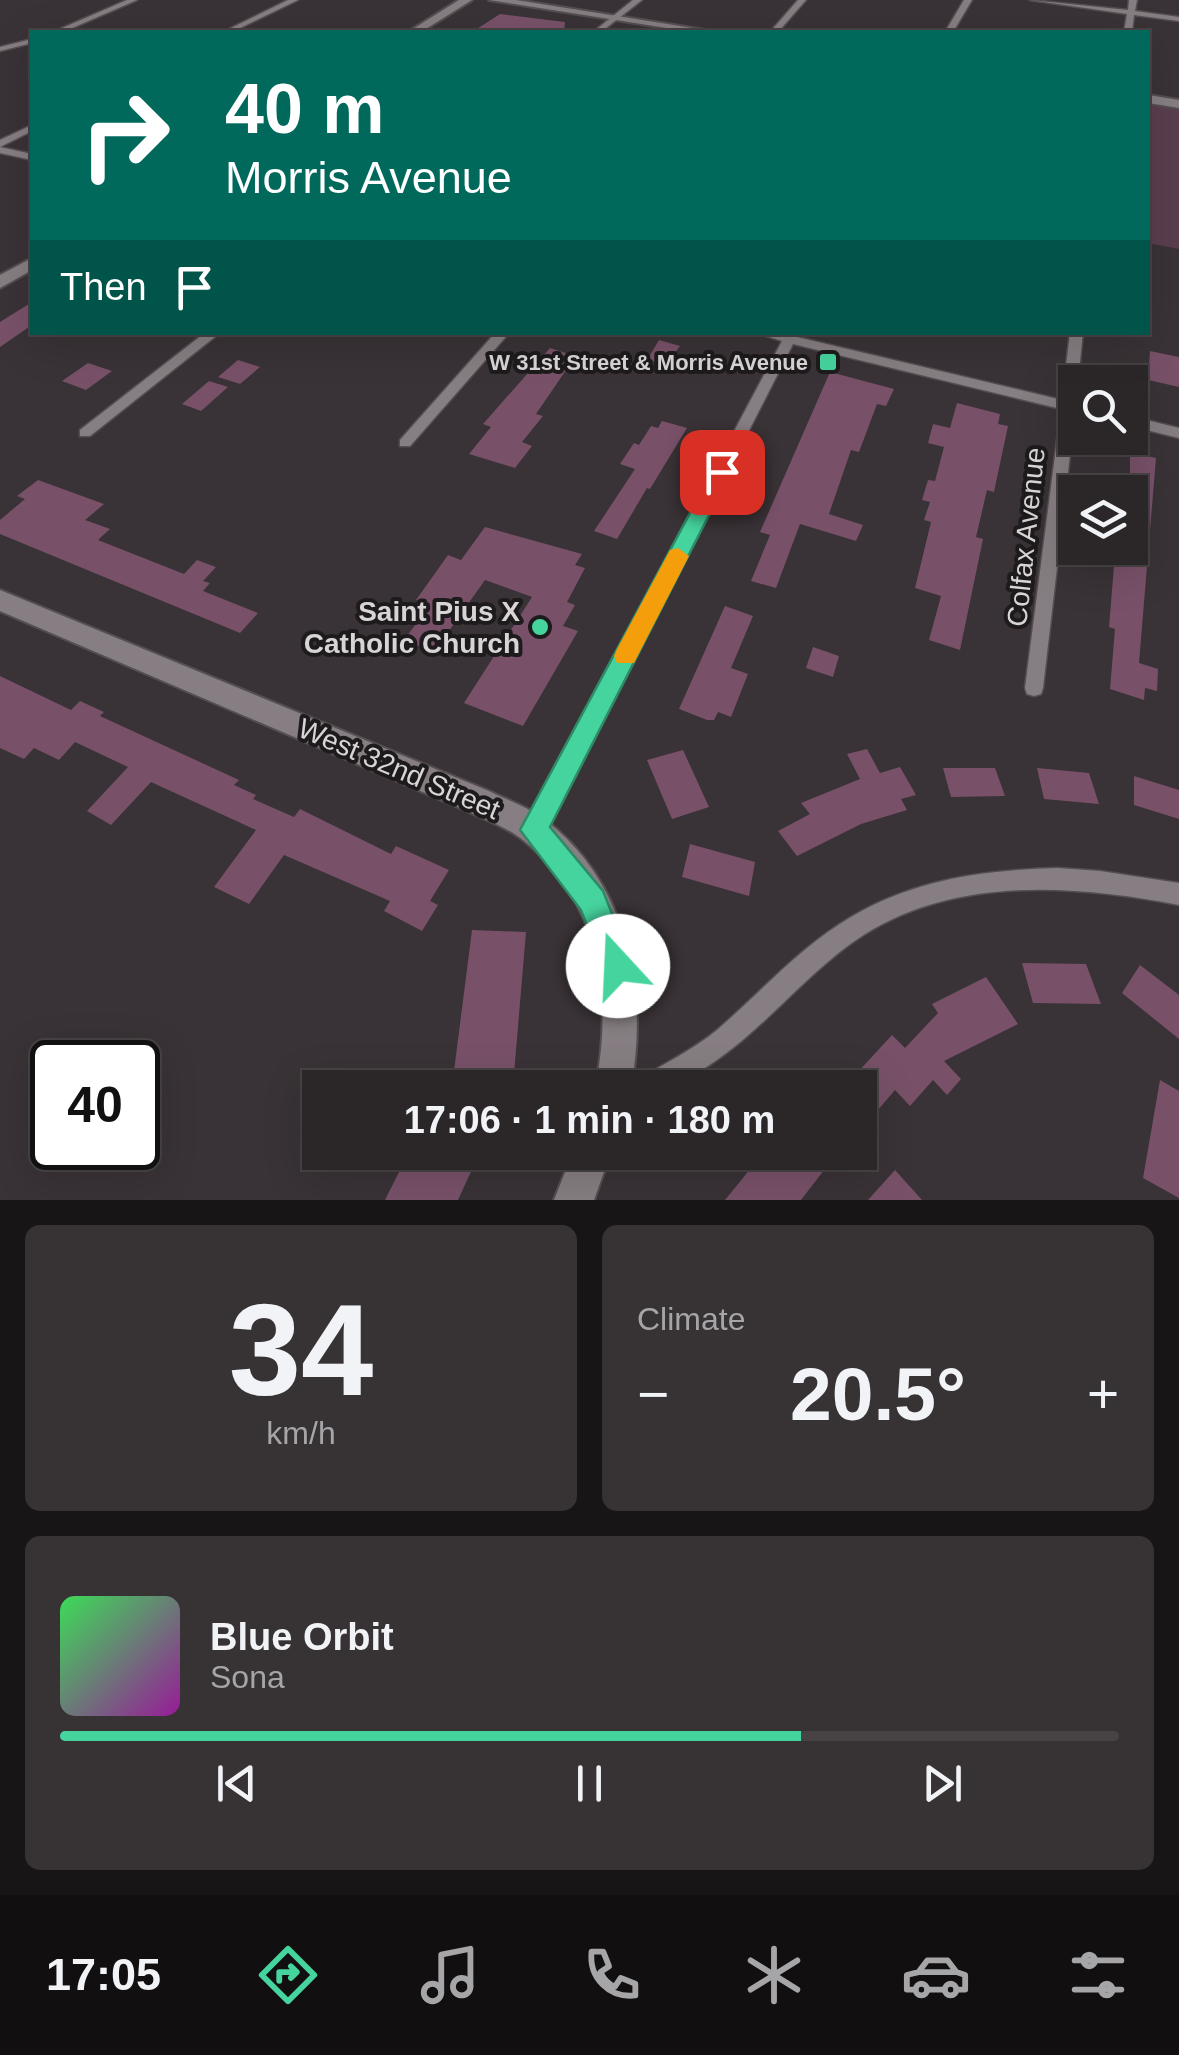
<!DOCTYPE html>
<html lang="en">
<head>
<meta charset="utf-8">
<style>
  body { margin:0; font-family:Arial,sans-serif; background:#373234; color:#f1f3f6; height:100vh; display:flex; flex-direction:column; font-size:38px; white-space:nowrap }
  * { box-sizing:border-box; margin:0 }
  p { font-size:32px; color:#a6a5a8 }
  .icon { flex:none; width:55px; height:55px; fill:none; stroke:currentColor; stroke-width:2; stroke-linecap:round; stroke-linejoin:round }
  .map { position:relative; height:1200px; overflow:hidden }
  .details { display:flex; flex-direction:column; gap:25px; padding:25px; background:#181516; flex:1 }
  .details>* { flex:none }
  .top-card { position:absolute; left:30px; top:30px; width:1120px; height:305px; border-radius:0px; box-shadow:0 10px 40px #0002,0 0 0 2px #474345; background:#00695c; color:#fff; overflow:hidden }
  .buttons { position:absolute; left:1058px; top:365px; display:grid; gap:20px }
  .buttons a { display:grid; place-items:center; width:90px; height:90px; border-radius:0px; background:#2b2628; box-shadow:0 10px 40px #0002,0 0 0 2px #474345; font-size:50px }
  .speed { position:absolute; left:30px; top:1040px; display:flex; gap:20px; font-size:50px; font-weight:700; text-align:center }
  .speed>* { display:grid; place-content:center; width:130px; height:130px; border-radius:50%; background:#2b2628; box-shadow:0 10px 40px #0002,0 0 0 2px #474345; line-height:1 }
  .speed .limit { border:5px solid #111; border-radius:15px; background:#fff; color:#111 }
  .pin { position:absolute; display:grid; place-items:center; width:85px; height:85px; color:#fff; margin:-42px; border-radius:20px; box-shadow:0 5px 15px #0006 }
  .me { position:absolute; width:110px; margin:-55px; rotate:340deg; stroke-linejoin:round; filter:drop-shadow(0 0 8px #0008) }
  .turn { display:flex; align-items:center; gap:35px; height:210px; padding:0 30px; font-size:45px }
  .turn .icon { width:130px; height:130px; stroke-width:2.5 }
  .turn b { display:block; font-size:70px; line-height:85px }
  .then { display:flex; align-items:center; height:95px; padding:0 30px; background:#0003; gap:20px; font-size:38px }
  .big { font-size:75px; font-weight:600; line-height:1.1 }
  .details .card { flex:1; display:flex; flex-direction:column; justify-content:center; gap:15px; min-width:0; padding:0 35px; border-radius:15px; background:#373234 }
  .details .dial { align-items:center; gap:0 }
  .dial b { font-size:130px; line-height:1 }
  .song { display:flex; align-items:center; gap:30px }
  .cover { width:120px; height:120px; border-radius:15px; background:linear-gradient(135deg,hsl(130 70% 55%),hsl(300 70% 35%)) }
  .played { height:10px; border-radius:5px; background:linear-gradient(90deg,#46d49e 70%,#474345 70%) }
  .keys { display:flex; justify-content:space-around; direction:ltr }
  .heat { display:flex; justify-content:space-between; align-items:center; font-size:55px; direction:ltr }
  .details .tiles { flex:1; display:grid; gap:25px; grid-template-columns:1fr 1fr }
  .card:last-child { grid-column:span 2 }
  .trip { position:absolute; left:302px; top:1070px; width:575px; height:100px; border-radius:0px; background:#2b2628; box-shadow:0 10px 40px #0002,0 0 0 2px #474345; font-weight:600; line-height:100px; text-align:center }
  .dock { display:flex; height:160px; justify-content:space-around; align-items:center; background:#110f10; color:#a6a5a8 }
  .dock .icon { width:70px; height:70px }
  .dock .active { color:#46d49e }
  .dock b { font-size:45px; color:#f1f3f6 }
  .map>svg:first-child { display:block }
  .green { fill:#5a3e4e }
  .building { fill:#785168 }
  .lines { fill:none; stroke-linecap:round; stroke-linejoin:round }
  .street-casing { stroke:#544e51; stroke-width:3 }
  .secondary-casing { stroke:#544e51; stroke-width:4 }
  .street { fill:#867e82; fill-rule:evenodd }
  .secondary { fill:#867e82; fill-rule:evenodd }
  .route { fill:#46d49e; stroke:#2e8a67; stroke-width:2.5 }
  .slow { fill:#f59e0b }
  .poi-dot { fill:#46d49e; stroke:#1e1b1d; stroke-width:4 }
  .labels { text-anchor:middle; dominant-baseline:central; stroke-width:8; stroke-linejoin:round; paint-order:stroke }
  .far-poi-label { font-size:22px; font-weight:bold; fill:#d9d5d7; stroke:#1e1b1d; text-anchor:end }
  .street-label { font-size:28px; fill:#d9d5d7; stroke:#1e1b1d }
  .poi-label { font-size:28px; font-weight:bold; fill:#d9d5d7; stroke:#1e1b1d; text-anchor:end }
</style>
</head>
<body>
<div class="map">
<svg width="1179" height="1200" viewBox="0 0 1179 1200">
  <rect width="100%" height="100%" fill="#393236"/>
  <path class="green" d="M 1148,104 L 1179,109 L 1179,249 L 1148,243 Z"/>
  <path class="building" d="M 500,14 L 565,22 L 564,32 L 472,32 Z
    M 32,302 L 32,325 L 0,347 L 0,322 Z
    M 659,340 L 680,346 L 666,365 L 647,360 Z
    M 550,348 L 569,354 L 566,358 L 573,360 L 536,414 L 543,416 L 522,442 L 532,446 L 515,468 L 469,454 L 491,427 L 483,424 Z
    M 1150,351 L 1179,357 L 1179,387 L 1148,380 Z
    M 238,360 L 260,367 L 240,384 L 218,377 Z
    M 88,363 L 112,371 L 86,390 L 62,381 Z
    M 830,372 L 894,389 L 886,406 L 877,404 L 859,452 L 851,450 L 829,514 L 863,525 L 856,541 L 800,524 L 776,588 L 751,581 L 770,535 L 760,532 Z
    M 209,381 L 228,387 L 201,411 L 182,404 Z
    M 957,403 L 1000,414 L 998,424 L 1008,426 L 994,492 L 987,490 L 976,537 L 983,539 L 960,650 L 929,640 L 941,596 L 915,588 L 931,522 L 924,520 L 930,502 L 922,500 L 928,480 L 935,481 L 944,447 L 928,443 L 933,424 L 950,428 Z
    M 662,421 L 687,428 L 650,489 L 647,488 L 617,539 L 594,531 L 635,469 L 620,464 L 634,443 L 639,445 L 651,426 L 658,428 Z
    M 1130,452 L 1156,458 L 1139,663 L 1158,669 L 1157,691 L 1145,688 L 1144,700 L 1110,689 L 1115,629 L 1109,627 L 1114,566 L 1120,548 L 1130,548 Z
    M 38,480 L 104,504 L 85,520 L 110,529 L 98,540 L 184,574 L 197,560 L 216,567 L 203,581 L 210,583 L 203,591 L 258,613 L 240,633 L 0,534 L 0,520 L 25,499 L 17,496 Z
    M 485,527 L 582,554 L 575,565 L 585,568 L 567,602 L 575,605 L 563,626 L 578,631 L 523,726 L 464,703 L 532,597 L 485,580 L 434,652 L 404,640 L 430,605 L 416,600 L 448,555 L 461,560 Z
    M 725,606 L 753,616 L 731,668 L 748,674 L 731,717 L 718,712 L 714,720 L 707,720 L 679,709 Z
    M 813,647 L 839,656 L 833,677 L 806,668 Z
    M 0,676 L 71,710 L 80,701 L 104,712 L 100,716 L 239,780 L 234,785 L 256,795 L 253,799 L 294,817 L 300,809 L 391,854 L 396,846 L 449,870 L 430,901 L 438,905 L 422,931 L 384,911 L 390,901 L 284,855 L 249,904 L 214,887 L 256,830 L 151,782 L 111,825 L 87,811 L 128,767 L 75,742 L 59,760 L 34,748 L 24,759 L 0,748 Z
    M 867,749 L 880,773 L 900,767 L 916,795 L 901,799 L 907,810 L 861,824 L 797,856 L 778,831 L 810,814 L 801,803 L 860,779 L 847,754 Z
    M 683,750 L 709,807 L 672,819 L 647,760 Z
    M 943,768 L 995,768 L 1005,796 L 951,797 Z
    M 1037,768 L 1089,773 L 1099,804 L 1044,799 Z
    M 1134,776 L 1179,790 L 1179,819 L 1134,805 Z
    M 690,844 L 755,862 L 749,896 L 682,877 Z
    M 472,930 L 526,932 L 514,1074 L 454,1071 Z
    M 1022,963 L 1086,964 L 1101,1004 L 1033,1003 Z
    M 1140,965 L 1179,995 L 1179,1039 L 1122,993 Z
    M 986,977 L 1018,1024 L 944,1061 L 961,1079 L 947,1095 L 933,1080 L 910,1106 L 895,1090 L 860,1131 L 860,1088 L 843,1088 L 892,1035 L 905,1048 L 938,1013 L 932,1004 Z
    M 1160,1080 L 1179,1091 L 1179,1198 L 1143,1178 Z
    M 409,1152 L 480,1152 L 458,1200 L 385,1200 Z
    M 764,1152 L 838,1152 L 801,1200 L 725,1200 Z
    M 895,1170 L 922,1200 L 868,1200 Z"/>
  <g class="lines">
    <defs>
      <path id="street" d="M 127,0 L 137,0 L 63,32 L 53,32 Z
        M 288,0 L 298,0 L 232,32 L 223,32 Z
        M 633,0 L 642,0 L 601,32 L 593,32 Z
        M 798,0 L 806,0 L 778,32 L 770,32 Z
        M 964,0 L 972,0 L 953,32 L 945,32 Z
        M 1030,0 L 1128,10 L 1129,0 L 1137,0 L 1135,11 L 1179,17 L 1179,21 L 1134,15 L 1132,32 L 1124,32 L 1127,14 Z
        M 32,39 L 32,43 L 0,51 L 0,47 Z
        M 32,125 L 32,131 L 0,147 L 0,140 Z
        M 0,147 L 32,154 L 32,160 L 0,153 Z
        M 206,332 L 221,332 L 90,436 L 80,436 L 80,430 Z
        M 496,332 L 510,332 L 410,446 L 400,446 L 400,440 Z
        M 753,332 L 799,332 L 797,337 L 1062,400 L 1070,332 L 1083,332 L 1078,382 L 1075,382 L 1075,412 L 1043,688 L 1041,694 L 1034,696 L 1027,694 L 1025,688 L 1061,409 L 793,344 L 542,837 L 534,840 L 526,837 L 523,830 L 526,823 L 782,341 Z
        M 1130,416 L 1179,428 L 1179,438 L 1130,426 Z
        M 1058,868 L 1100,871 L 1179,883 L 1179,905 C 1076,885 958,876 865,934 C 804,973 762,1034 700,1071 C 692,1076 682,1084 674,1087 C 663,1090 647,1088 635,1088 L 639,1079 C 665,1063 693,1050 717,1030 C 761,992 801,946 851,917 C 915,879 985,870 1058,868 Z"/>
      <path id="secondary" d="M 459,0 L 472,0 L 421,32 L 408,32 Z
        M 489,0 L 516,0 L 718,32 L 692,32 Z
        M 1148,95 L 1179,100 L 1179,108 L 1148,103 Z
        M 32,258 L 32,270 L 0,288 L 0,275 Z
        M 0,590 L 489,791 C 507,800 528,807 544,819 C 627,881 649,991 631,1088 L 595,1088 C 614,997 600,900 523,840 C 507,827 486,820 467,811 L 0,611 Z
        M 573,1152 L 611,1152 L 594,1200 L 554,1200 Z"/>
    </defs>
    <use href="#street" class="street-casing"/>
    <use href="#secondary" class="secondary-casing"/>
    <use href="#street" class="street"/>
    <use href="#secondary" class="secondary"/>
  </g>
  <path class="route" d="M 722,465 L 731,472 L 550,827 L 603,891 L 633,966 L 628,977 L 618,981 L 607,977 L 581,910 L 520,830 L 712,472 Z"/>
  <path class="slow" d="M 678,548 L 689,556 L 634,663 L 617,663 L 614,656 L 617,649 L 670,550 Z"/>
  <g class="poi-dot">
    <rect x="818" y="352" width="20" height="20" rx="5"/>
    <circle cx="540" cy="627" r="10"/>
  </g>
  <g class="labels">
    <g class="far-poi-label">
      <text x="808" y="362">W 31st Street &amp; Morris Avenue</text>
    </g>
    <g class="street-label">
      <text transform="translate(1026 537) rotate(-84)">Colfax Avenue</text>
      <text transform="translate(399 769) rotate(23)">West 32nd Street</text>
    </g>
    <g class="poi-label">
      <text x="520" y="611">Saint Pius X<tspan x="520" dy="32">Catholic Church</tspan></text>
    </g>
  </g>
</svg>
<div class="buttons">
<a><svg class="icon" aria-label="search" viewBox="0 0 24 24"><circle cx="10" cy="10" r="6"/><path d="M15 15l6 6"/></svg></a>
<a><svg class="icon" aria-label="layers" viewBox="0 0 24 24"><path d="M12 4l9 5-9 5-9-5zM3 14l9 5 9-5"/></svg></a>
</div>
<div class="speed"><div class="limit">40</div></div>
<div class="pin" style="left:722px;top:472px;background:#d93025"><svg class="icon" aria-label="arrive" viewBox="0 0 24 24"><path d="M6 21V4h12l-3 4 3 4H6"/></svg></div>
<svg class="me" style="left:618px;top:966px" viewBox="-20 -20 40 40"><circle r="19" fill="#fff"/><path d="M0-13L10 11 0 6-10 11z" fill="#46d49e"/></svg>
<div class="trip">17:06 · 1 min · 180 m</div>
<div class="top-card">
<div class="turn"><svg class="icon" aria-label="right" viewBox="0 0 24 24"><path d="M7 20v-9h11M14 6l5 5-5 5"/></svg><div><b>40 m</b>Morris Avenue</div></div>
<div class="then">Then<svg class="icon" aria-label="arrive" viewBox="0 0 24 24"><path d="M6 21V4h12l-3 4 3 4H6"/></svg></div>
</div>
</div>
<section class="details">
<div class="tiles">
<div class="card dial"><b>34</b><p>km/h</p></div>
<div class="card"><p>Climate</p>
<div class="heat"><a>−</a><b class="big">20.5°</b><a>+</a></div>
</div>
<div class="card">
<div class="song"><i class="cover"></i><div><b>Blue Orbit</b><p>Sona</p></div></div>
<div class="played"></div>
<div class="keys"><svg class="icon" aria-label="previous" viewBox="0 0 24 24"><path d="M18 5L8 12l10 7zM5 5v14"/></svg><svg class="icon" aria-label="pause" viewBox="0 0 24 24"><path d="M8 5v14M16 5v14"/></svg><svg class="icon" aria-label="next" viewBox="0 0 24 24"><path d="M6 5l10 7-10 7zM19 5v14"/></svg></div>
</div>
</div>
</section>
<nav class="dock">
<b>17:05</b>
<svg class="icon active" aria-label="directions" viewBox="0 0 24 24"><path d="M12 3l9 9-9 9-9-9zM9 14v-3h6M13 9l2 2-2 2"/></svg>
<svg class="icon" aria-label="music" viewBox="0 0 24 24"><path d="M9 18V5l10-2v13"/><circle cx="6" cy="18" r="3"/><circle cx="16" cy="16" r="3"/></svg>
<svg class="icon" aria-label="phone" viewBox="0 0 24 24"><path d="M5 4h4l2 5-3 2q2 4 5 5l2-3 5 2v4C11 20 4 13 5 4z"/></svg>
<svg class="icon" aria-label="climate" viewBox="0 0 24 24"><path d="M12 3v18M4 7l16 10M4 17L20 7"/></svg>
<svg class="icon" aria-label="car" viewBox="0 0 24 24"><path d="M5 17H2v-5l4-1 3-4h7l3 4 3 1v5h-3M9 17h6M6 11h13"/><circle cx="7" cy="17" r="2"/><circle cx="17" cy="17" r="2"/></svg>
<svg class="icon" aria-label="filters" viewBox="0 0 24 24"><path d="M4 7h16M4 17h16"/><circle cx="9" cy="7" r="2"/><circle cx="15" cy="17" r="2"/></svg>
</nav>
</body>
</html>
